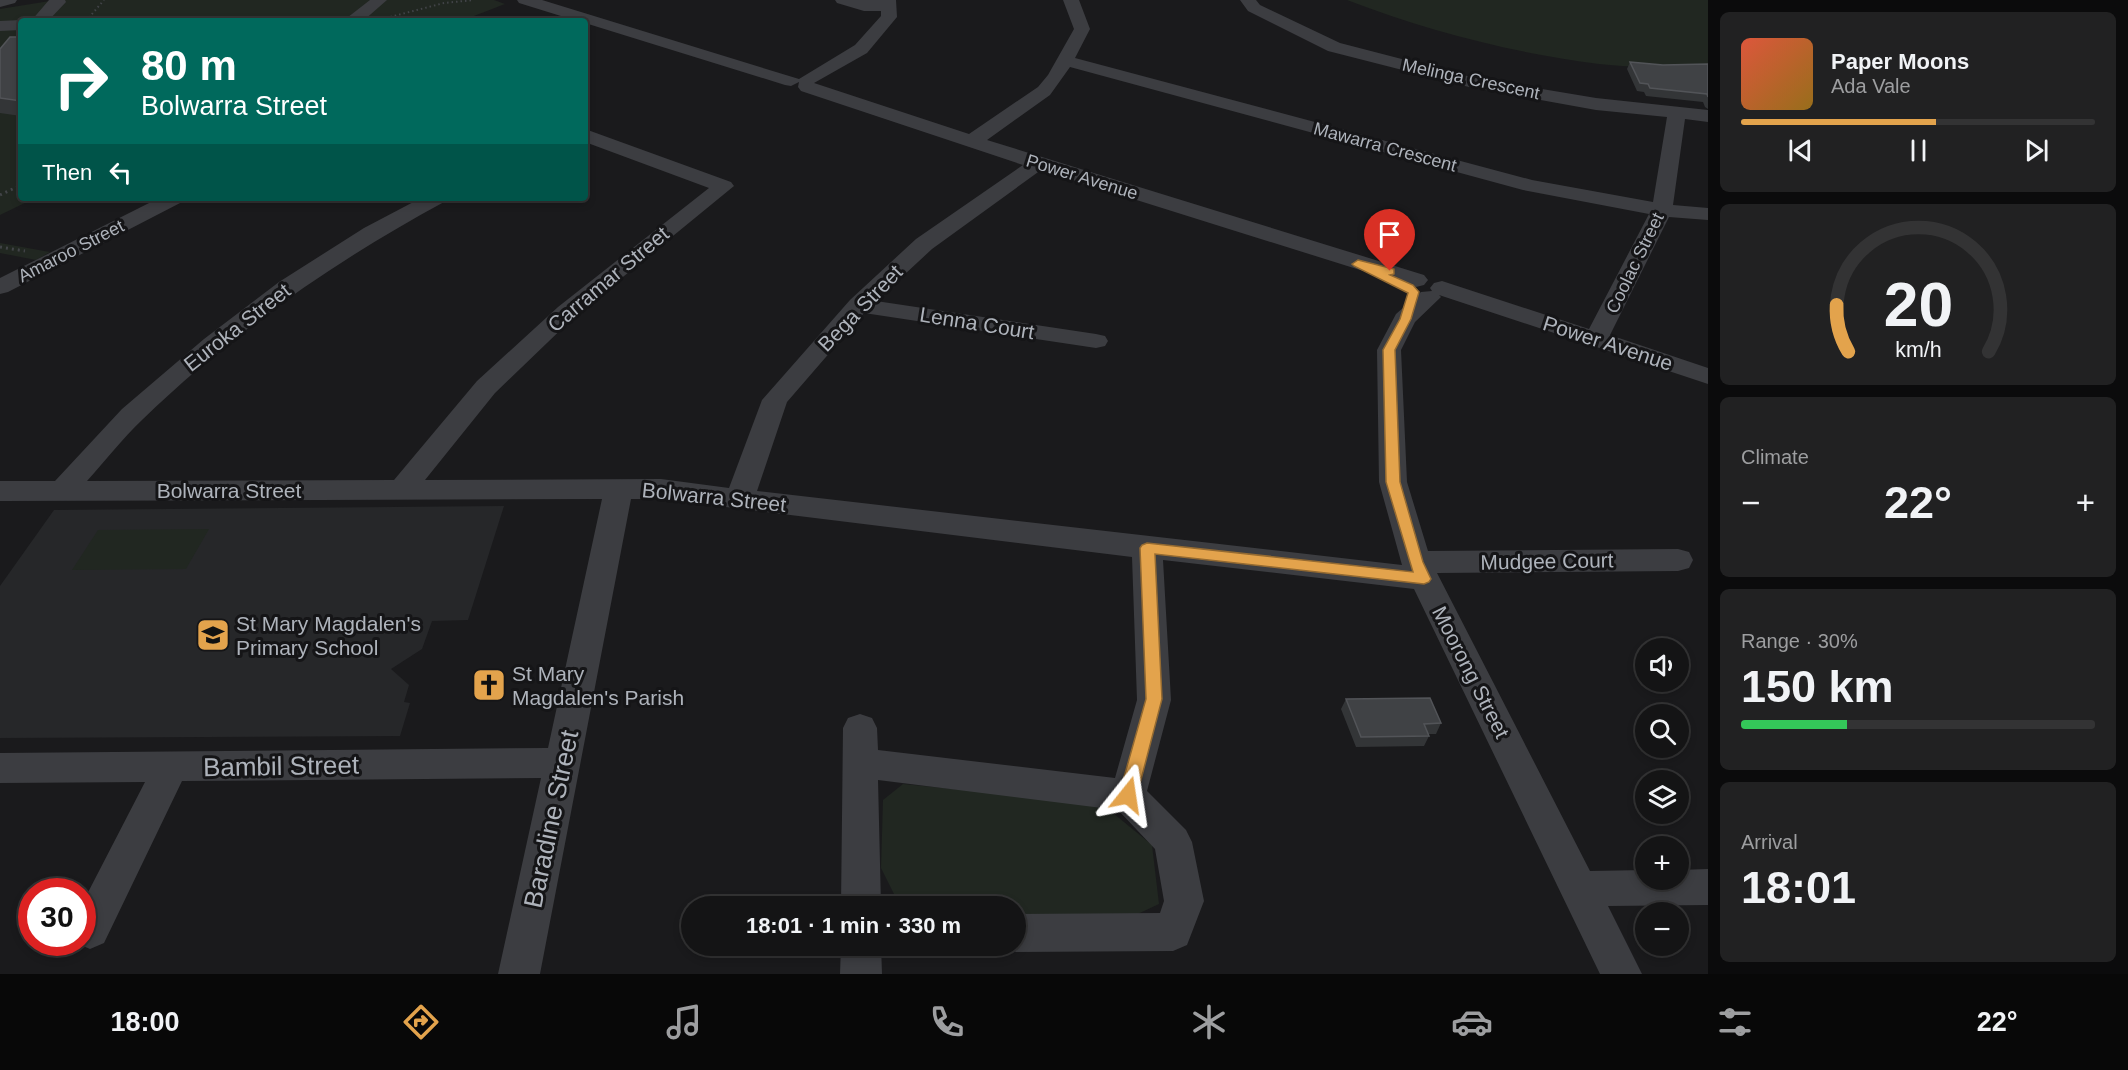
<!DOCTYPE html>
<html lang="en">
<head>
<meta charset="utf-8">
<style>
  body { margin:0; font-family:Arial,sans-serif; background:#212122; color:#f1f3f6; height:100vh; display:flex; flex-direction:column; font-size:22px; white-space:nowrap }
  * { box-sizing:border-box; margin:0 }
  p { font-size:20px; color:#9d9ea0 }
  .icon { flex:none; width:33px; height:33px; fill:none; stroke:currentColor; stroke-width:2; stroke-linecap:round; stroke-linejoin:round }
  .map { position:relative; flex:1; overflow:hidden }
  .drawer { display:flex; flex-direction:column; gap:12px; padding:12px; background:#0b0b0c; width:420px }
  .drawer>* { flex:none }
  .top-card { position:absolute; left:18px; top:18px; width:570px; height:183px; border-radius:6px; box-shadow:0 3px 9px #0003,0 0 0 2px #333334; background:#00695c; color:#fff; overflow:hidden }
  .buttons { position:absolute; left:1635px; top:638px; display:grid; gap:12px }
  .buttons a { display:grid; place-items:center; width:54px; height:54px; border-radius:50%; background:#141415; box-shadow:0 3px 9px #0003,0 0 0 2px #333334; font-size:30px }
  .speed { position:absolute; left:18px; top:878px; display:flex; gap:12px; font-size:30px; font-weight:700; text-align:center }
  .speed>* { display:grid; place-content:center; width:78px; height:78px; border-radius:50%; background:#141415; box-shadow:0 3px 9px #0003,0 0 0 2px #333334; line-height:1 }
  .speed .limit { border:9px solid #d22; background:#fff; color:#111 }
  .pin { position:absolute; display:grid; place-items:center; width:51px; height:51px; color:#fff; margin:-62px -26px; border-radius:50% 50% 50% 0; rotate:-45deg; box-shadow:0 0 6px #0007 }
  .pin .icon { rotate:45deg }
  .me { position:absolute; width:66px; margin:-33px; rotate:15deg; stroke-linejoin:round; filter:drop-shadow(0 0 4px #0008) }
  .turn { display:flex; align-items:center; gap:21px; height:126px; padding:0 24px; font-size:27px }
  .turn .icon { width:78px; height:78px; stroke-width:2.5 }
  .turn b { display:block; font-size:42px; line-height:51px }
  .then { display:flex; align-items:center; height:57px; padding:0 24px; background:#0003; gap:12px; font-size:22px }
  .big { font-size:45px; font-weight:600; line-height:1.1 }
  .drawer .tile { flex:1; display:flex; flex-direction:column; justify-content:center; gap:9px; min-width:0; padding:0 21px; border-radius:9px; background:#212122 }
  .drawer .dial { align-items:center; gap:0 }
  .dial svg { height:156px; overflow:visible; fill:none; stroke:#333334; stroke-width:7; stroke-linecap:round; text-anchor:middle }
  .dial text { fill:#f1f3f6; stroke:none }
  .song { display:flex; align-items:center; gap:18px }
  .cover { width:72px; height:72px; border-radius:9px; background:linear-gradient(135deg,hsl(10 70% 55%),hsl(40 70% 35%)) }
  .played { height:6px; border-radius:3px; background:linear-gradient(90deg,#e3a34c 55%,#333334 55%) }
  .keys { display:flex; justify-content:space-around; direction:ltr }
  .heat { display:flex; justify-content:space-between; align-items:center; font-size:33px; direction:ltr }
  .charge { height:9px; border-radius:4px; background:linear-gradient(90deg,#34c759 30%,#333334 0) }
  .trip { position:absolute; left:681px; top:896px; width:345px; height:60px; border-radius:30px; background:#141415; box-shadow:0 3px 9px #0003,0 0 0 2px #333334; font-weight:600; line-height:60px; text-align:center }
  .menu { display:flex; height:96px; justify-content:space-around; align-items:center; background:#080808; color:#9d9ea0 }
  .menu .icon { width:42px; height:42px }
  .menu .on { color:#e3a34c }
  .menu b { font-size:27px; color:#f1f3f6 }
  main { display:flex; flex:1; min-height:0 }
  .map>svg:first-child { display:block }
  .built { fill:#262729 }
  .green { fill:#212721 }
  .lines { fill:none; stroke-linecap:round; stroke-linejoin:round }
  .path-far1 { stroke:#424448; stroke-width:2; stroke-dasharray:1.5 3; stroke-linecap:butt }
  .path { stroke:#424448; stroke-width:3; stroke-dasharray:2 4; stroke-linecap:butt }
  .minor { fill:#3c3d41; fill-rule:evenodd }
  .wall { fill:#333537 }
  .building { fill:#404245; stroke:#525458; stroke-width:1.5 }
  .route { fill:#e3a34c; stroke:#946a31; stroke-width:1.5 }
  .labels { text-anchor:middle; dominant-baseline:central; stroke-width:6; stroke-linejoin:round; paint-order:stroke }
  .far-street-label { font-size:18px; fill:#aeb3bb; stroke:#151517 }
  .street-label { font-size:21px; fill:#aeb3bb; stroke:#151517 }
  .poi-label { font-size:21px; fill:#aeb3bb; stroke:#151517; text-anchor:start }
  .near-street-label { font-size:26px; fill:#aeb3bb; stroke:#151517 }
</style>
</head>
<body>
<main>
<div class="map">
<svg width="1708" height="974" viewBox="0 0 1708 974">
  <rect width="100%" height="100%" fill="#1a1a1c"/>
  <path class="built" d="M 504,506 L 468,620 L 432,621 L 422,649 L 391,669 L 409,685 L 404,702 L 410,703 L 400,736 L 0,738 L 0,586 L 54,510 Z"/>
  <path class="green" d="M 56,0 L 494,0 L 505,4 L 461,21 L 21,21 L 21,198 L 35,198 L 0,215 L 0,9 Z
    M 1347,0 L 1708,0 L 1708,71 C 1672,68 1635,68 1599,64 C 1513,53 1427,31 1347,0 Z
    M 0,243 L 50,252 L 36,260 L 0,253 Z
    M 209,529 L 186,569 L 72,570 L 98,530 Z
    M 903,784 L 1102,804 L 1152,845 L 1159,904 L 1127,919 L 1016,915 L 1016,906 L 913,906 L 896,898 L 881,868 L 883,800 Z"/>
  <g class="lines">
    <path class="path-far1" d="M 386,18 L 444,3 L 474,0
      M 86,21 L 104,0
      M 86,21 L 97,19 L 99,21"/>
    <path class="path" d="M 0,195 L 21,185
      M 0,247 L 25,251"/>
    <path class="minor" d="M 0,0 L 17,0 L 15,3 L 0,7 Z
      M 49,0 L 65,0 L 66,2 L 48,21 L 31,21 Z
      M 370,0 L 387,0 L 363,21 L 343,21 Z
      M 517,0 L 542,0 L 799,79 L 855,45 L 881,16 L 881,11 L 864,11 L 837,3 L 835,0 L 896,0 L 897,17 L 867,53 L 814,83 L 969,134 L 1038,87 L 1048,75 L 1074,29 L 1063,0 L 1079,0 L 1090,29 L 1075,58 L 1532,180 L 1653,202 L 1667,117 L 1596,110 L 1469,87 L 1328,51 L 1248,11 L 1240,0 L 1256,0 L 1260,5 L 1340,43 L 1475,78 L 1596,98 L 1708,110 L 1708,122 L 1685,119 L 1673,205 L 1708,208 L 1708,220 L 1669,217 L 1610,335 L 1708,368 L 1708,384 L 1439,295 L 1441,297 L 1415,322 L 1401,350 L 1407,482 L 1428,551 L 1678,549 L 1689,552 L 1693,560 L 1689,568 L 1678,571 L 1437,573 L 1590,871 L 1646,870 L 1646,879 L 1678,879 L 1678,870 L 1708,869 L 1708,905 L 1608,906 L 1642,974 L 1600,974 L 1414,589 L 1163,560 L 1171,700 L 1147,791 L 1186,830 L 1192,842 L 1204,901 L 1187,945 L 1173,951 L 1016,952 L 1002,946 L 1016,945 L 1016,914 L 1160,913 L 1164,901 L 1155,849 L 1118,810 L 878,780 L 881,906 L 841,906 L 843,728 L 848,718 L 860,714 L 872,718 L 877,728 L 878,750 L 1115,778 L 1137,700 L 1132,557 L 661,499 L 631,499 L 540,974 L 498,974 L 541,778 L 182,781 L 104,943 L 90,949 L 76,943 L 82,942 L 82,904 L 145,782 L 0,783 L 0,753 L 548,748 L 602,499 L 0,501 L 0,481 L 55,481 L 122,409 L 204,339 L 279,282 L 364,228 L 421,198 L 447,198 L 444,202 C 332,263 234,331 142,420 C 122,439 105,461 87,481 L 394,480 L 477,381 L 558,307 L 709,188 L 585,142 L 585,129 L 731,182 L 734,186 L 574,317 L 495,393 L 425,480 L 661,479 L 729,488 L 762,400 L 850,300 L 916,239 L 1023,165 L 801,91 L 798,87 L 799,82 L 791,86 L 785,85 L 585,23 L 585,21 L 577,21 L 519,3 ZM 1070,67 L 1523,190 L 1649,214 L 1589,329 L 1442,281 L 1434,283 L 1430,288 L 1432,291 L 1421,292 L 1396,314 L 1377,350 L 1379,482 L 1402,565 L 757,491 L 787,402 L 864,313 L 1096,348 L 1105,346 L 1108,341 L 1105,336 L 1096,334 L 876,301 L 932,249 L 1041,170 L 1408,285 L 1416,287 L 1424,285 L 1428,280 L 1424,275 L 987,140 L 1050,95 Z
      M 21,20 L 25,21 L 21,21 L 21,30 L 0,31 L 0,21 Z
      M 159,198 L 185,198 L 182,202 L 8,292 L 0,294 L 0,278 Z
      M 841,945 L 881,945 L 882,974 L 840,974 Z"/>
  </g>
  <path class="wall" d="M 21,37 L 21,116 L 0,113 L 0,49 Z
    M 1630,62 L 1663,65 L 1708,64 L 1708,109 L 1705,107 L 1703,102 L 1646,96 L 1644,92 L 1637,91 L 1627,69 Z
    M 1346,699 L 1441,723 L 1436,734 L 1428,734 L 1429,736 L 1424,746 L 1356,747 L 1341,709 Z"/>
  <path class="building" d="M 10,37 L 21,37 L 21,101 L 0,98 L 0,49 Z
    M 1630,62 L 1663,65 L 1708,64 L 1708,97 L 1707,94 L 1650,88 L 1648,84 L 1640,83 Z
    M 1430,698 L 1441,723 L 1424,724 L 1429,736 L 1361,737 L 1346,699 Z"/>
  <path class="route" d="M 1358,260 L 1394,269 L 1394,274 L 1390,275 L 1413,285 L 1419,292 L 1411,319 L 1395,350 L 1400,482 L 1423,562 L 1431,579 L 1429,582 L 1424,584 L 1155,554 L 1162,699 L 1137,795 L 1134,800 L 1128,802 L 1122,800 L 1119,795 L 1146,699 L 1140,548 L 1142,545 L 1147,543 L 1413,572 L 1386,482 L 1383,350 L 1400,319 L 1408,293 L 1354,266 L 1352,264 Z"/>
  <defs>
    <symbol id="school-square" viewBox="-11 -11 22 22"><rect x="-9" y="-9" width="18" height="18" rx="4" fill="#e3a34c" stroke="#151517"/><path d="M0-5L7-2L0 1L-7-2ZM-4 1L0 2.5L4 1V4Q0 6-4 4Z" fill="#111"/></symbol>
    <symbol id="church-square" viewBox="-11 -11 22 22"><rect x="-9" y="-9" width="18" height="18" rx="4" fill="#e3a34c" stroke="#151517"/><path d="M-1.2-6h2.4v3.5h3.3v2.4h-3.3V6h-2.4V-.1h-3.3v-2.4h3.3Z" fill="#111"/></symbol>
  </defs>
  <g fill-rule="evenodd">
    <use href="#school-square" x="194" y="616" width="38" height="38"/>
    <use href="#church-square" x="470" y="666" width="38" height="38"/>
  </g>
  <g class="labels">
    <g class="far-street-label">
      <text transform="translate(1471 79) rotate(12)">Melinga Crescent</text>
      <text transform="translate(1385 147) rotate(15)">Mawarra Crescent</text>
      <text transform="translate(1082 177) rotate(17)">Power Avenue</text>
      <text transform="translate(71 251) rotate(-27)">Amaroo Street</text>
      <text transform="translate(1635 263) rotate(-64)">Coolac Street</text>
    </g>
    <g class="street-label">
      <text transform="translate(608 279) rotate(-40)">Carramar Street</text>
      <text transform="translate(860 308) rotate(-46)">Bega Street</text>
      <text transform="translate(977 323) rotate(9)">Lenna Court</text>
      <text transform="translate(237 327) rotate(-38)">Euroka Street</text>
      <text transform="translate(1608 343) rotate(18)">Power Avenue</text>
      <text x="229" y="490">Bolwarra Street</text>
      <text transform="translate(714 497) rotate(6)">Bolwarra Street</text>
      <text transform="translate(1547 561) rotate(-1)">Mudgee Court</text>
      <text transform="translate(1471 672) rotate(63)">Moorong Street</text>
    </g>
    <g class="poi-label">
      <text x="236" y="623">St Mary Magdalen's<tspan x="236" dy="24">Primary School</tspan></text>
      <text x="512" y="673">St Mary<tspan x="512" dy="24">Magdalen's Parish</tspan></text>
    </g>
    <g class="near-street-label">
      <text transform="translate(281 766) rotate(-1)">Bambil Street</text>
      <text transform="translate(551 819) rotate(-78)">Baradine Street</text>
    </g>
  </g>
</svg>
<div class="buttons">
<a><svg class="icon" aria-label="sound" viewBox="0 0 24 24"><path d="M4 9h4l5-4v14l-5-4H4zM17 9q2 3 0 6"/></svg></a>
<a><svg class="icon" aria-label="search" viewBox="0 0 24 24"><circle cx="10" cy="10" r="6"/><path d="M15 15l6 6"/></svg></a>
<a><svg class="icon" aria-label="layers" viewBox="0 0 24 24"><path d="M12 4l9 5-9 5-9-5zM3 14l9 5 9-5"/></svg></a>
<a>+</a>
<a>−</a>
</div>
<div class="speed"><div class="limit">30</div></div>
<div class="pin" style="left:1390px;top:271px;background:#d93025"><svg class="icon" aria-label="arrive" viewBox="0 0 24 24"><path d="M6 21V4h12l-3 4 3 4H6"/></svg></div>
<svg class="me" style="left:1128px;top:795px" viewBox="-20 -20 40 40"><path d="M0-17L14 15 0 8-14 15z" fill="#e3a34c" stroke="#fff" stroke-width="4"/></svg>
<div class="trip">18:01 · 1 min · 330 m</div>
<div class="top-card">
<div class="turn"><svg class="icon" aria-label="right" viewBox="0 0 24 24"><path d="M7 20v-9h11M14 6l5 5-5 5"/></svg><div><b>80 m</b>Bolwarra Street</div></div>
<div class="then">Then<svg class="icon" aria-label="left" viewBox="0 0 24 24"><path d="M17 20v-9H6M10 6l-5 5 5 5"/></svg></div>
</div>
</div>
<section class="drawer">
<div class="tile">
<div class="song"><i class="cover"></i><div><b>Paper Moons</b><p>Ada Vale</p></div></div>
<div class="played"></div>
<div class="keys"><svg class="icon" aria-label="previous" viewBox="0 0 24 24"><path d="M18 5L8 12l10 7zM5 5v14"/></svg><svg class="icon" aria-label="pause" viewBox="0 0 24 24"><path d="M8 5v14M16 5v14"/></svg><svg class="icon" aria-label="next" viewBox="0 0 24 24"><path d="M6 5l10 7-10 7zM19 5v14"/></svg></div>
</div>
<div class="tile dial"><svg viewBox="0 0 100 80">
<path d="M14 69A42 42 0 1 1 86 69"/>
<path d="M14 69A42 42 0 0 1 8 45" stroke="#e3a34c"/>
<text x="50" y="56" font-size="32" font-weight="700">20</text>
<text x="50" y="72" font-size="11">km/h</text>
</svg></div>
<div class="tile"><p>Climate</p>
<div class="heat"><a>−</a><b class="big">22°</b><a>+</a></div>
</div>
<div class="tile"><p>Range · 30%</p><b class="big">150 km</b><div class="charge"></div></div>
<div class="tile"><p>Arrival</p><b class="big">18:01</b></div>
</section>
</main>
<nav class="menu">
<b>18:00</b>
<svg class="icon on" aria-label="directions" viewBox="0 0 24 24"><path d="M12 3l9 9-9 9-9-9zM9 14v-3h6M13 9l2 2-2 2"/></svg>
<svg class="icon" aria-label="music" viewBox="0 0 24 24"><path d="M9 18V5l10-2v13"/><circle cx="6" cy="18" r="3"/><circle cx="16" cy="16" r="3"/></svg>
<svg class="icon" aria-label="phone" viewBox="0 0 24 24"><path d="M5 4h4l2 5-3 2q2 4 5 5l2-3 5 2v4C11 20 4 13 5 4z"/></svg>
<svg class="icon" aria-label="climate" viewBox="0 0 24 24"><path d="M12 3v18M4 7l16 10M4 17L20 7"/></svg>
<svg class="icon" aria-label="car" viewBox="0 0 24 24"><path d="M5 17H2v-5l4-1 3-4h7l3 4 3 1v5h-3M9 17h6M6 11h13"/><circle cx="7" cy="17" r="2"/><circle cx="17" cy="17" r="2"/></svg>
<svg class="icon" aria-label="filters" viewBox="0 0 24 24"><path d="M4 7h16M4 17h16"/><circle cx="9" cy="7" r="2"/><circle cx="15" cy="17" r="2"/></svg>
<b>22°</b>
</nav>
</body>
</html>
